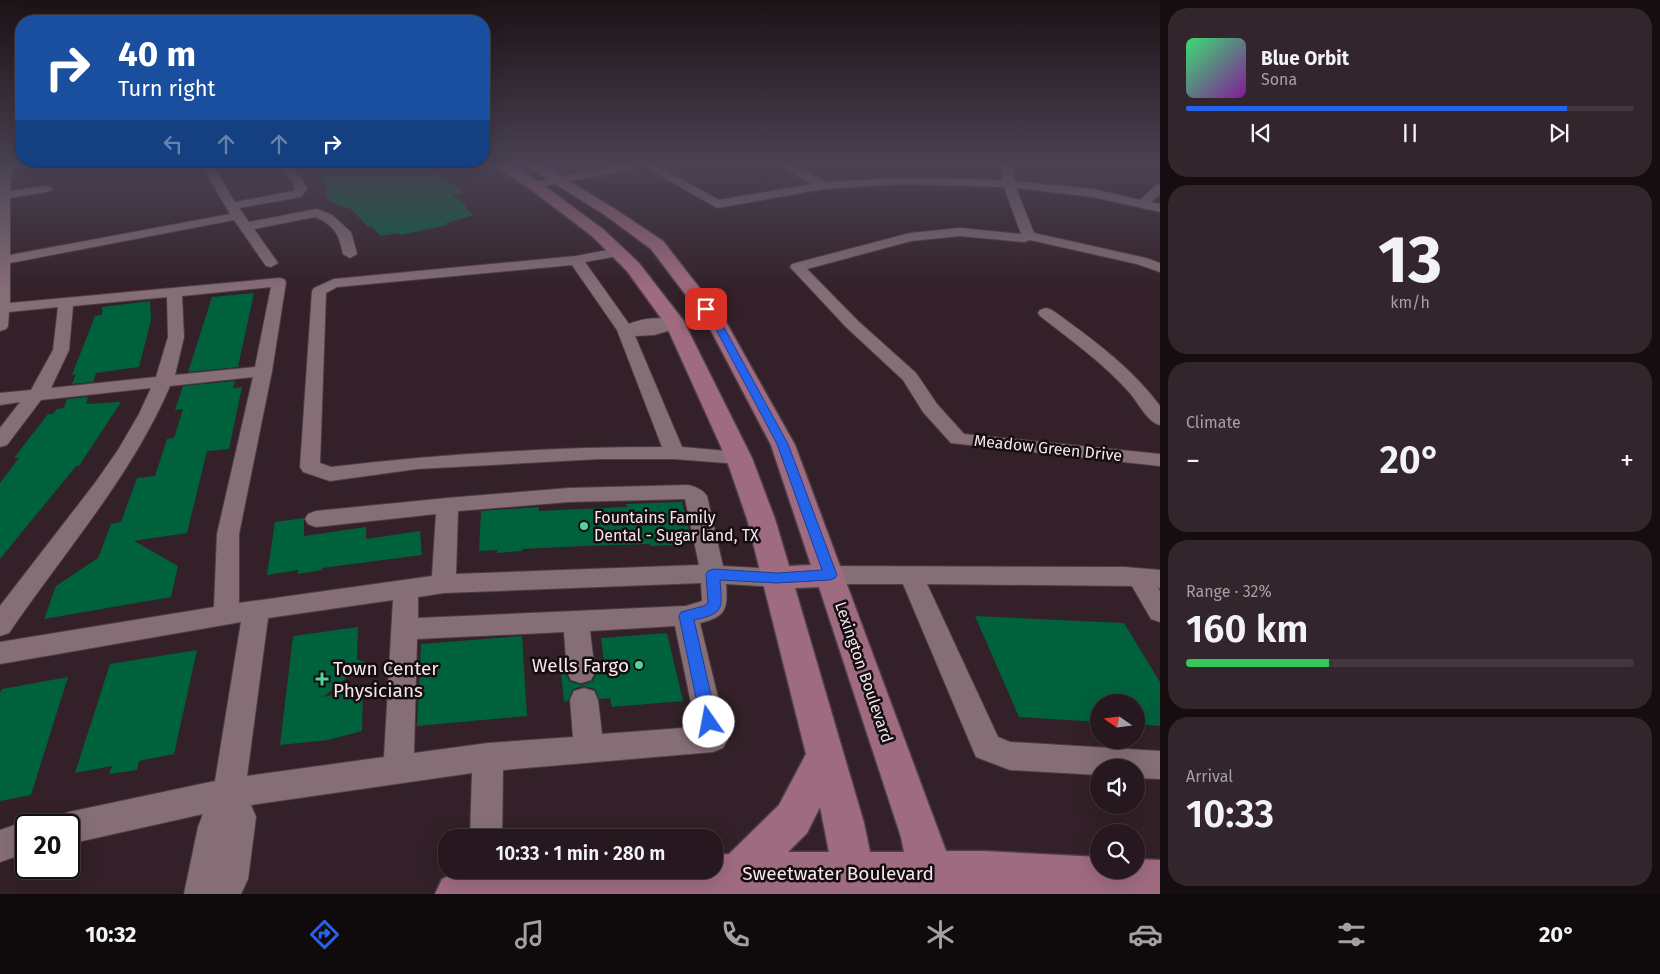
<!DOCTYPE html>
<html lang="en">
<head>
<meta charset="utf-8">
<style>
  body { margin:0; font-family:"Fira Sans",sans-serif; background:#32252b; color:#f1f3f6; height:100vh; display:flex; flex-direction:column; font-size:19px; white-space:nowrap }
  * { box-sizing:border-box; margin:0 }
  p { font-size:16px; color:#a4a0a4 }
  .icon { flex:none; width:28px; height:28px; fill:none; stroke:currentColor; stroke-width:2; stroke-linecap:round; stroke-linejoin:round }
  .map { position:relative; flex:1; overflow:hidden }
  .details { display:flex; flex-direction:column; gap:8px; padding:8px; background:#150d10; width:500px }
  .details>* { flex:none }
  .guide { position:absolute; left:15px; top:15px; width:475px; height:152px; border-radius:20px; box-shadow:0 5px 20px #0002,0 0 0 1px #42373c; background:#1a4fa0; color:#fff; overflow:hidden }
  .needle { width:32px; rotate:284deg }
  .fabs { position:absolute; left:1090px; top:694px; display:grid; gap:10px }
  .fabs a { display:grid; place-items:center; width:55px; height:55px; border-radius:50%; background:#26181e; box-shadow:0 5px 20px #0002,0 0 0 1px #42373c; font-size:25px }
  .speed { position:absolute; left:15px; top:814px; display:flex; gap:10px; font-size:25px; font-weight:700; text-align:center }
  .speed>* { display:grid; place-content:center; width:65px; height:65px; border-radius:50%; background:#26181e; box-shadow:0 5px 20px #0002,0 0 0 1px #42373c; line-height:1 }
  .speed .limit { border:2px solid #111; border-radius:8px; background:#fff; color:#111 }
  .pin { position:absolute; display:grid; place-items:center; width:42px; height:42px; color:#fff; margin:-21px; border-radius:10px; box-shadow:0 2px 8px #0006 }
  .me { position:absolute; width:55px; margin:-28px; rotate:348deg; stroke-linejoin:round; filter:drop-shadow(0 0 4px #0008) }
  .turn { display:flex; align-items:center; gap:18px; height:105px; padding:0 20px; font-size:22px }
  .turn .icon { width:65px; height:65px; stroke-width:2.5 }
  .turn b { display:block; font-size:35px; line-height:42px }
  .lanes { display:flex; align-items:center; height:48px; padding:0 20px; background:#0003; justify-content:center; gap:25px; direction:ltr }
  .lanes .off { opacity:.35 }
  .big { font-size:38px; font-weight:600; line-height:1.1 }
  .details .tile { flex:1; display:flex; flex-direction:column; justify-content:center; gap:8px; min-width:0; padding:0 18px; border-radius:20px; background:#32252b }
  .details .dial { align-items:center; gap:0 }
  .dial b { font-size:65px; line-height:1 }
  .song { display:flex; align-items:center; gap:15px }
  .cover { width:60px; height:60px; border-radius:8px; background:linear-gradient(135deg,hsl(140 70% 55%),hsl(290 70% 35%)) }
  .played { height:5px; border-radius:2px; background:linear-gradient(90deg,#2563eb 85%,#42373c 85%) }
  .keys { display:flex; justify-content:space-around; direction:ltr }
  .heat { display:flex; justify-content:space-between; align-items:center; font-size:28px; direction:ltr }
  .charge { height:8px; border-radius:4px; background:linear-gradient(90deg,#34c759 32%,#42373c 0) }
  .trip { position:absolute; left:438px; top:829px; width:285px; height:50px; border-radius:20px; background:#26181e; box-shadow:0 5px 20px #0002,0 0 0 1px #42373c; font-weight:600; line-height:50px; text-align:center }
  .tabs { display:flex; height:80px; justify-content:space-around; align-items:center; background:#0f0a0c; color:#a4a0a4 }
  .tabs .icon { width:35px; height:35px }
  .tabs .on { color:#2563eb }
  .tabs b { font-size:22px; color:#f1f3f6 }
  main { display:flex; flex:1; min-height:0 }
  .map>svg:first-child { display:block }
  .building { fill:#00613d }
  .lines { fill:none; stroke-linecap:round; stroke-linejoin:round }
  .minor-casing { stroke:#4e3e46; stroke-width:2 }
  .major-casing { stroke:#4e3e46; stroke-width:3 }
  .minor { fill:#866e77; fill-rule:evenodd }
  .major { fill:#9f6b81; fill-rule:evenodd }
  .route { fill:#2563eb; stroke:#184099 }
  .poi-dot { fill:#52d397; stroke:#150d10; stroke-width:2 }
  .labels { text-anchor:middle; dominant-baseline:central; stroke-width:5; stroke-linejoin:round; paint-order:stroke }
  .street-label { font-size:16px; fill:#f4e7ec; stroke:#150d10 }
  .poi-label { font-size:16px; fill:#f4e7ec; stroke:#150d10; text-anchor:start }
  .near-poi-label { font-size:19px; fill:#f4e7ec; stroke:#150d10; text-anchor:end }
  .near-street-label { font-size:19px; fill:#f4e7ec; stroke:#150d10 }
</style>
</head>
<body>
<main>
<div class="map">
<svg width="1160" height="894" viewBox="0 0 1160 894">
  <rect width="100%" height="100%" fill="#332028"/>
  <path class="building" d="M 314,166 L 430,166 L 464,193 L 452,195 L 468,206 L 464,207 L 474,215 L 446,223 L 448,225 L 400,235 L 398,233 L 381,236 L 371,226 L 368,227 L 351,209 L 337,205 L 327,199 L 325,193 L 327,184 L 315,171 L 318,170 Z
    M 254,293 L 238,367 L 188,372 L 212,297 Z
    M 150,301 L 151,320 L 139,367 L 96,373 L 93,382 L 72,384 L 76,374 L 72,375 L 95,316 L 102,315 L 102,307 Z
    M 235,381 L 233,388 L 242,387 L 229,449 L 207,451 L 187,533 L 134,541 L 178,566 L 171,597 L 44,619 L 56,586 L 98,558 L 111,524 L 121,522 L 137,478 L 155,476 L 167,439 L 174,438 L 183,409 L 175,410 L 183,386 Z
    M 88,397 L 86,404 L 121,402 L 79,466 L 76,466 L 0,559 L 0,483 L 19,458 L 14,458 L 48,414 L 53,414 L 57,409 L 64,408 L 67,399 Z
    M 682,502 L 692,541 L 674,542 L 675,545 L 650,546 L 650,544 L 584,546 L 522,549 L 522,551 L 497,553 L 497,550 L 479,551 L 481,511 L 539,507 L 539,511 L 627,507 L 626,504 Z
    M 304,518 L 304,536 L 366,527 L 366,539 L 420,531 L 422,555 L 322,568 L 322,570 L 298,574 L 298,570 L 267,575 L 275,522 Z
    M 975,616 L 1124,623 L 1160,682 L 1160,726 L 1136,724 L 1136,702 L 1099,702 L 1099,722 L 1019,717 Z
    M 358,627 L 357,659 L 365,663 L 323,697 L 363,689 L 362,731 L 328,740 L 280,745 L 293,636 Z
    M 667,633 L 683,701 L 612,707 L 610,698 L 599,699 L 595,689 L 583,686 L 573,689 L 568,701 L 564,702 L 561,674 L 565,673 L 570,682 L 582,685 L 593,681 L 597,670 L 605,670 L 601,638 Z
    M 522,636 L 527,716 L 417,726 L 421,644 Z
    M 197,650 L 174,754 L 139,761 L 137,770 L 109,774 L 112,766 L 75,773 L 110,664 Z
    M 68,677 L 31,795 L 0,801 L 0,693 L 2,689 Z"/>
  <g class="lines">
    <defs>
      <path id="minor" d="M 2,166 L 13,166 L 10,191 L 47,186 L 53,189 L 47,192 L 10,198 L 10,255 L 230,214 L 202,166 L 213,166 L 235,202 L 293,191 L 295,189 L 294,184 L 279,166 L 290,166 L 303,181 L 307,189 L 301,197 L 239,208 L 249,222 L 316,209 L 320,210 L 332,215 L 351,232 L 357,254 L 350,258 L 343,254 C 339,234 334,225 315,217 L 254,229 L 278,263 L 271,267 L 266,266 L 234,220 L 10,263 L 10,303 L 279,278 L 284,279 L 286,282 L 272,371 L 239,534 L 239,603 L 432,576 L 436,514 L 316,527 L 308,524 L 305,519 L 308,514 L 316,511 L 447,498 L 569,488 L 688,485 C 696,487 702,489 707,496 L 723,566 L 777,569 L 786,572 L 789,578 L 786,584 L 777,587 L 726,584 C 728,609 726,617 700,623 L 728,739 L 723,748 L 713,752 L 503,770 L 502,838 L 470,838 L 472,773 L 251,805 L 256,817 L 248,879 L 241,894 L 184,894 L 198,827 L 203,814 L 69,844 L 69,825 L 54,825 L 58,817 L 69,812 L 215,781 L 241,622 L 0,664 L 0,642 L 214,607 L 217,534 L 253,377 L 170,386 C 131,477 64,552 9,633 L 0,636 L 0,606 L 95,483 L 118,450 L 139,414 L 151,388 L 41,400 L 7,445 L 0,447 L 0,428 L 20,402 L 0,405 L 0,393 L 31,390 L 53,350 L 58,307 L 9,312 L 8,326 L 6,329 L 0,331 L 0,182 ZM 271,287 L 255,367 L 175,375 L 184,337 L 182,296 ZM 167,297 L 168,337 L 156,377 L 51,388 L 69,350 L 73,306 ZM 685,499 L 699,565 L 456,574 L 458,511 L 569,502 ZM 701,583 L 702,601 L 686,606 L 418,618 L 418,597 L 444,593 ZM 393,600 L 384,757 L 247,776 L 268,618 ZM 675,626 L 696,727 L 602,734 L 598,700 L 594,691 L 584,688 L 574,691 L 570,700 L 573,737 L 488,743 L 414,753 L 417,639 L 564,632 L 567,672 L 571,680 L 581,683 L 591,680 L 595,672 L 590,631 Z
        M 614,166 L 638,166 L 633,169 L 534,188 L 528,185 L 534,182 Z
        M 643,166 L 657,166 L 719,200 L 812,184 L 780,166 L 794,166 L 826,182 L 902,178 L 1003,180 L 1002,166 L 1012,166 L 1014,181 L 1093,189 L 1140,200 L 1156,185 L 1160,184 L 1160,194 L 1151,202 L 1160,204 L 1160,212 L 1093,197 L 1016,188 L 1034,233 L 1146,258 L 1160,263 L 1160,272 L 1137,264 L 1030,240 L 1024,242 L 960,236 L 911,241 L 807,269 L 858,321 L 916,373 L 937,404 L 964,434 L 1160,454 L 1160,466 L 951,443 L 923,412 L 903,380 L 846,327 L 790,267 L 792,264 L 910,233 L 960,228 L 1021,234 L 1004,187 L 902,184 L 824,189 L 717,208 Z
        M 618,248 L 625,252 L 623,255 L 585,262 L 629,324 C 644,317 666,317 682,321 L 684,324 L 682,327 L 654,335 L 635,336 L 682,447 L 739,452 L 746,453 L 749,458 L 746,463 L 739,464 L 674,459 L 599,459 L 417,469 L 330,481 L 303,472 L 300,467 L 312,291 L 314,288 L 334,279 L 576,256 ZM 572,265 L 617,330 L 662,447 C 551,447 441,454 331,467 L 320,463 L 326,293 L 337,287 Z
        M 1046,308 L 1052,310 C 1091,338 1131,367 1160,406 L 1160,425 C 1147,422 1138,402 1129,392 C 1103,363 1071,340 1040,316 L 1038,313 L 1040,310 Z
        M 830,566 L 1125,567 L 1160,570 L 1160,588 L 1158,588 L 1160,591 L 1160,622 L 1151,619 L 1132,586 L 927,584 L 998,737 L 1010,742 L 1160,751 L 1160,779 L 1136,778 L 1136,768 L 1099,768 L 1099,775 L 1010,770 L 976,757 L 903,584 L 830,584 L 821,581 L 818,575 L 821,569 Z
        M 26,821 L 36,825 L 26,825 L 26,853 L 0,862 L 0,830 Z"/>
      <path id="major" d="M 496,166 L 513,166 L 539,182 L 604,230 L 639,263 L 683,320 L 752,458 L 775,519 L 789,566 L 811,565 L 771,445 L 707,323 L 651,249 L 605,215 L 527,166 L 544,166 L 615,209 L 663,241 L 726,322 L 795,445 L 946,851 L 983,851 L 1099,857 L 1099,870 L 1136,870 L 1136,859 L 1160,860 L 1160,894 L 435,894 L 442,879 L 457,872 L 474,870 L 714,870 L 714,855 L 729,854 L 779,805 L 806,754 L 747,519 L 726,458 L 666,325 L 627,271 L 592,236 L 529,188 ZM 819,587 L 901,837 L 904,852 L 870,852 L 864,823 L 795,588 ZM 820,807 L 829,852 L 788,852 L 807,833 Z"/>
    </defs>
    <use href="#minor" class="minor-casing"/>
    <use href="#major" class="major-casing"/>
    <use href="#minor" class="minor"/>
    <use href="#major" class="major"/>
  </g>
  <linearGradient id="sky" x2="0" y2="1"><stop stop-color="#1c1216"/><stop offset="0.57" stop-color="#4a4253"/><stop offset="1" stop-color="#4a4253" stop-opacity="0"/></linearGradient>
  <rect width="1160" height="291" fill="url(#sky)"/>
  <path class="route" d="M 706,306 L 709,307 L 721,322 L 788,444 L 837,575 L 835,578 L 830,580 L 777,583 L 720,580 C 722,609 725,613 694,620 L 717,722 L 715,727 L 709,729 L 703,727 L 701,722 L 679,616 L 681,612 L 704,606 L 708,603 L 706,574 L 708,571 L 713,569 L 777,573 L 822,570 L 777,444 L 712,322 L 701,309 Z"/>
  <g class="poi-dot">
    <circle cx="584" cy="526" r="5"/>
    <circle cx="639" cy="665" r="5"/>
    <path d="M319.5 671.5h5v5h5v5h-5v5h-5v-5h-5v-5h5z"/>
  </g>
  <g class="labels">
    <g class="street-label">
      <text transform="translate(1048 448) rotate(6)">Meadow Green Drive</text>
      <text transform="translate(864 672) rotate(71)">Lexington Boulevard</text>
    </g>
    <g class="poi-label">
      <text x="594" y="517">Fountains Family<tspan x="594" dy="18">Dental - Sugar land, TX</tspan></text>
    </g>
    <g class="near-poi-label">
      <text x="629" y="665">Wells Fargo</text>
      <text x="333" y="668" text-anchor="start">Town Center<tspan x="333" dy="22">Physicians</tspan></text>
    </g>
    <g class="near-street-label">
      <text x="838" y="873">Sweetwater Boulevard</text>
    </g>
  </g>
</svg>
<div class="fabs">
<a><svg class="needle" viewBox="-14 -14 28 28"><path d="M0-13l5 13h-10z" fill="#e53935"/><path d="M0 13l5-13h-10z" fill="#a4a0a4"/></svg></a>
<a><svg class="icon" aria-label="sound" viewBox="0 0 24 24"><path d="M4 9h4l5-4v14l-5-4H4zM17 9q2 3 0 6"/></svg></a>
<a><svg class="icon" aria-label="search" viewBox="0 0 24 24"><circle cx="10" cy="10" r="6"/><path d="M15 15l6 6"/></svg></a>
</div>
<div class="speed"><div class="limit">20</div></div>
<div class="pin" style="left:706px;top:309px;background:#d93025"><svg class="icon" aria-label="arrive" viewBox="0 0 24 24"><path d="M6 21V4h12l-3 4 3 4H6"/></svg></div>
<svg class="me" style="left:709px;top:722px" viewBox="-20 -20 40 40"><circle r="19" fill="#fff"/><path d="M0-13L10 11 0 6-10 11z" fill="#2563eb"/></svg>
<div class="trip">10:33 · 1 min · 280 m</div>
<div class="guide">
<div class="turn"><svg class="icon" aria-label="right" viewBox="0 0 24 24"><path d="M7 20v-9h11M14 6l5 5-5 5"/></svg><div><b>40 m</b>Turn right</div></div>
<div class="lanes"><svg class="icon off" aria-label="left" viewBox="0 0 24 24"><path d="M17 20v-9H6M10 6l-5 5 5 5"/></svg><svg class="icon off" aria-label="ahead" viewBox="0 0 24 24"><path d="M12 20V5M6 11l6-6 6 6"/></svg><svg class="icon off" aria-label="ahead" viewBox="0 0 24 24"><path d="M12 20V5M6 11l6-6 6 6"/></svg><svg class="icon" aria-label="right" viewBox="0 0 24 24"><path d="M7 20v-9h11M14 6l5 5-5 5"/></svg></div>
</div>
</div>
<section class="details">
<div class="tile">
<div class="song"><i class="cover"></i><div><b>Blue Orbit</b><p>Sona</p></div></div>
<div class="played"></div>
<div class="keys"><svg class="icon" aria-label="previous" viewBox="0 0 24 24"><path d="M18 5L8 12l10 7zM5 5v14"/></svg><svg class="icon" aria-label="pause" viewBox="0 0 24 24"><path d="M8 5v14M16 5v14"/></svg><svg class="icon" aria-label="next" viewBox="0 0 24 24"><path d="M6 5l10 7-10 7zM19 5v14"/></svg></div>
</div>
<div class="tile dial"><b>13</b><p>km/h</p></div>
<div class="tile"><p>Climate</p>
<div class="heat"><a>−</a><b class="big">20°</b><a>+</a></div>
</div>
<div class="tile"><p>Range · 32%</p><b class="big">160 km</b><div class="charge"></div></div>
<div class="tile"><p>Arrival</p><b class="big">10:33</b></div>
</section>
</main>
<nav class="tabs">
<b>10:32</b>
<svg class="icon on" aria-label="directions" viewBox="0 0 24 24"><path d="M12 3l9 9-9 9-9-9zM9 14v-3h6M13 9l2 2-2 2"/></svg>
<svg class="icon" aria-label="music" viewBox="0 0 24 24"><path d="M9 18V5l10-2v13"/><circle cx="6" cy="18" r="3"/><circle cx="16" cy="16" r="3"/></svg>
<svg class="icon" aria-label="phone" viewBox="0 0 24 24"><path d="M5 4h4l2 5-3 2q2 4 5 5l2-3 5 2v4C11 20 4 13 5 4z"/></svg>
<svg class="icon" aria-label="climate" viewBox="0 0 24 24"><path d="M12 3v18M4 7l16 10M4 17L20 7"/></svg>
<svg class="icon" aria-label="car" viewBox="0 0 24 24"><path d="M5 17H2v-5l4-1 3-4h7l3 4 3 1v5h-3M9 17h6M6 11h13"/><circle cx="7" cy="17" r="2"/><circle cx="17" cy="17" r="2"/></svg>
<svg class="icon" aria-label="filters" viewBox="0 0 24 24"><path d="M4 7h16M4 17h16"/><circle cx="9" cy="7" r="2"/><circle cx="15" cy="17" r="2"/></svg>
<b>20°</b>
</nav>
</body>
</html>
